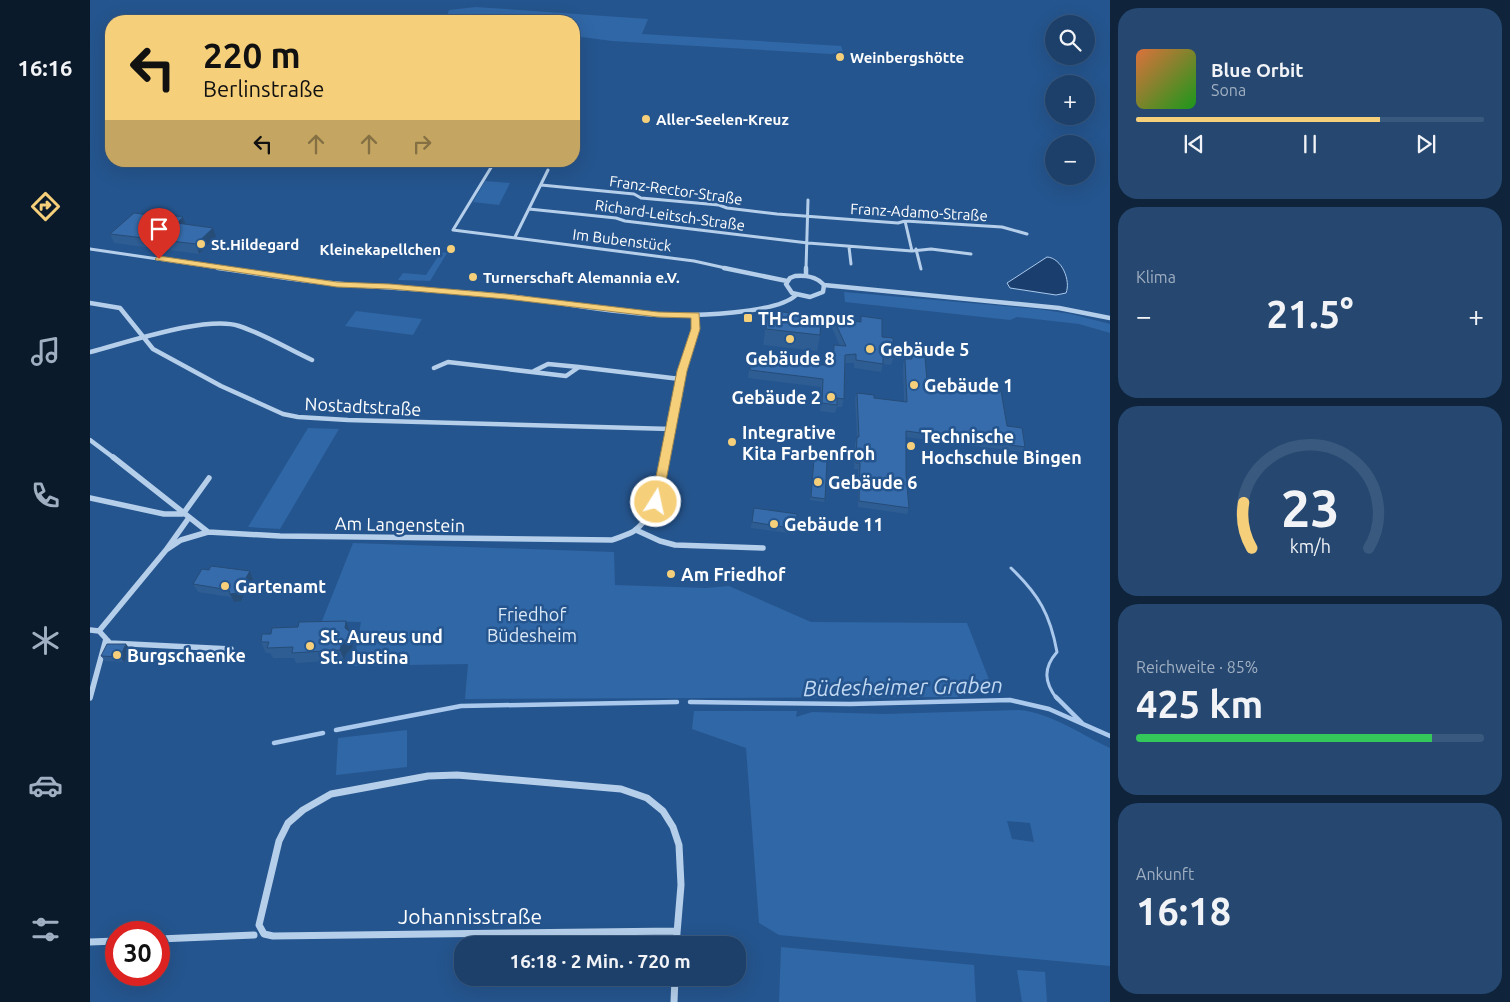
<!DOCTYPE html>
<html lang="de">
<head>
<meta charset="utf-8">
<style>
  body { margin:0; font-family:Ubuntu,sans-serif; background:#254770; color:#f1f3f6; height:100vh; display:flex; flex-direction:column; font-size:19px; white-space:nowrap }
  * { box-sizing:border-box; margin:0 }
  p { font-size:16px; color:#a0afc1 }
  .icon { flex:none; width:28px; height:28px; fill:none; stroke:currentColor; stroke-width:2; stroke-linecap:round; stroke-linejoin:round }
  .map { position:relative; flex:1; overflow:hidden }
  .details { display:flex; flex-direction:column; gap:8px; padding:8px; background:#0f233a; width:400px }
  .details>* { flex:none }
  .top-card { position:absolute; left:15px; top:15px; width:475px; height:152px; border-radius:20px; box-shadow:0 5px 20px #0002,0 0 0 1px #3a597e; background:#f5cf7a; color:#111; overflow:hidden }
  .controls { position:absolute; left:955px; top:15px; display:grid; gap:10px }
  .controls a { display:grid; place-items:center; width:50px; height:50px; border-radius:50%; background:#1c406a; box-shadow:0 5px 20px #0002,0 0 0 1px #3a597e; font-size:25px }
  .speed { position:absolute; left:15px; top:921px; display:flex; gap:10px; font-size:25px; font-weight:700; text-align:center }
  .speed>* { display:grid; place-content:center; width:65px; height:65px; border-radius:50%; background:#1c406a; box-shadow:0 5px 20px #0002,0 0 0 1px #3a597e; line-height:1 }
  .speed .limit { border:8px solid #d22; background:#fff; color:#111 }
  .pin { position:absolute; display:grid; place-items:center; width:42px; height:42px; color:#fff; margin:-51px -21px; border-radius:50% 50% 50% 0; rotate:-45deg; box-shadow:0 0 5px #0007 }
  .pin .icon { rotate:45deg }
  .me { position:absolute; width:55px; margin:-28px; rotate:10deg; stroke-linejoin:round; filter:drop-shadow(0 0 4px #0008) }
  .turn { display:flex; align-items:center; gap:18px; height:105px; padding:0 15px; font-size:22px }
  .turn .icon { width:65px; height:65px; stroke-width:2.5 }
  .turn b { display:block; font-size:35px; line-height:42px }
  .lanes { display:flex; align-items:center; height:48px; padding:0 15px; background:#0003; justify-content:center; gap:25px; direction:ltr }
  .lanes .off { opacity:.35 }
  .big { font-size:38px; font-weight:600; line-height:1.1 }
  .details .tile { flex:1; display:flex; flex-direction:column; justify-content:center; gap:8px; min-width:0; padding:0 18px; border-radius:20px; background:#254770 }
  .details .dial { align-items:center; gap:0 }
  .dial svg { height:130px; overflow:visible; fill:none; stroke:#3a597e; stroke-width:7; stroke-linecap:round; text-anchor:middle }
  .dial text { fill:#f1f3f6; stroke:none }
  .song { display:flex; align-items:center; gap:15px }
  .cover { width:60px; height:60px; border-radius:8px; background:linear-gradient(135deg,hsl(20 70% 55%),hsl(120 70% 35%)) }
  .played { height:5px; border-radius:2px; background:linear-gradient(90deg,#f5cf7a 70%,#3a597e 70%) }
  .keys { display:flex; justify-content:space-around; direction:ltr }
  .heat { display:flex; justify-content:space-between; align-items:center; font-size:28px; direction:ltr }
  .charge { height:8px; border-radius:4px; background:linear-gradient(90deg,#34c759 85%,#3a597e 0) }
  .trip { position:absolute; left:364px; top:936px; width:292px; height:50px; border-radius:20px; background:#1c406a; box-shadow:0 5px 20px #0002,0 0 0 1px #3a597e; font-weight:600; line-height:50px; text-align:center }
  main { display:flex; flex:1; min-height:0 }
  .tabs { display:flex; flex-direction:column; width:90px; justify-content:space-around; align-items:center; background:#0b1a2a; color:#a0afc1 }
  .tabs .icon { width:35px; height:35px }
  .tabs .current { color:#f5cf7a }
  .tabs b { font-size:22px; color:#f1f3f6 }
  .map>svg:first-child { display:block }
  .green { fill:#3067a6; fill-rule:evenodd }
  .water { fill:#1a3f6e; stroke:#aac9ec }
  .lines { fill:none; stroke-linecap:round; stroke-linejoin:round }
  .stream-far1 { stroke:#aac9ec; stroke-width:3 }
  .stream { stroke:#aac9ec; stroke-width:4.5 }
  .street-far3 { stroke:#b5cfeb; stroke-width:3 }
  .street-far2 { stroke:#b5cfeb; stroke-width:4.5 }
  .street-far1 { stroke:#b5cfeb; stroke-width:5.5 }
  .street { stroke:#b5cfeb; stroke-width:7 }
  .wall { fill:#2e5d93 }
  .shaded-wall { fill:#264c78 }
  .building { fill:#366cab; stroke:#264c78 }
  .route { fill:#f5cf7a; stroke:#9f874f }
  .poi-dot { fill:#f5cf7a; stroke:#25558e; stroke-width:2 }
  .labels { text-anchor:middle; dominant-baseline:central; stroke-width:5; stroke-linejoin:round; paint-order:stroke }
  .far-poi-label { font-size:15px; font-weight:bold; fill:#fff; stroke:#25558e; text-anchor:start }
  .far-street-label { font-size:15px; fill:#fff; stroke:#25558e }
  .poi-label { font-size:18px; font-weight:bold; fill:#fff; stroke:#25558e; text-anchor:start }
  .street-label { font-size:18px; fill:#fff; stroke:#25558e }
  .park-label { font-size:18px; fill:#dae8f8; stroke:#25558e }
  .near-street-label { font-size:21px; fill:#fff; stroke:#25558e }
  .near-water-label { font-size:22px; font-style:italic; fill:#c1d8f2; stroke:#25558e }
</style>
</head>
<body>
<main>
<nav class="tabs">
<b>16:16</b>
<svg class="icon current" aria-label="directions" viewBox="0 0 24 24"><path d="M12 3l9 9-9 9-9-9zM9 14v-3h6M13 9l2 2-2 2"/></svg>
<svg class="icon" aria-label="music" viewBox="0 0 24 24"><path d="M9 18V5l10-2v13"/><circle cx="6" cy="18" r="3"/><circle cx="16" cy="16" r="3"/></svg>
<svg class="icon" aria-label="phone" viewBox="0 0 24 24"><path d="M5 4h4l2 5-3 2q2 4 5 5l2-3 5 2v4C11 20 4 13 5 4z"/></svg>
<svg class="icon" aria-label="climate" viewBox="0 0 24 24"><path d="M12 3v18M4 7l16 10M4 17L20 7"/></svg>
<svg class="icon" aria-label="car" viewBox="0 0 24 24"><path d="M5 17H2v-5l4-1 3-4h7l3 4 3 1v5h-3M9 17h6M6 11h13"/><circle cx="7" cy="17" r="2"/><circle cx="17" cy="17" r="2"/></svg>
<svg class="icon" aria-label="filters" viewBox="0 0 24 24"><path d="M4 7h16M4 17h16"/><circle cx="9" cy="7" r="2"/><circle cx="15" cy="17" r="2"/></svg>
</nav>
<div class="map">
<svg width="1020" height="1002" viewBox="0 0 1020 1002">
  <rect width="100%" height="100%" fill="#25558e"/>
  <path class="green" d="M 386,7 L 558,19 L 552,34 L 751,46 L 753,52 L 741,54 L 522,41 L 484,36 L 484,21 L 355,21 L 359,10 Z
    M 395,181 L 420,183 L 409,205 L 383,202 Z
    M 351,252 L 357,253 L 340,281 L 308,280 L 313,273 L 336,275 Z
    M 754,292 L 948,309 L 981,314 L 1020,324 L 1020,333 L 989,324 L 927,317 L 920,320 L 755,302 Z
    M 266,311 L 332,319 L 323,335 L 255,326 Z
    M 218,428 L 249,429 L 190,529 L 158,527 Z
    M 263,543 L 524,552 L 525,585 L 616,588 L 639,586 L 721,622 L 877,623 L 900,682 L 876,683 L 867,689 L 868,697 L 375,699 L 378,664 L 263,666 L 271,622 L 232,621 Z
    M 930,710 C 961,713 992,735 1020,748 L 1020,966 L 689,935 L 669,923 L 656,748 L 602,729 L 604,711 L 707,711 L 706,717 L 722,712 L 794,714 ZM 917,821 L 940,823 L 944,842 L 922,839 Z
    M 317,730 L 317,767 L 246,775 L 248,738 Z
    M 691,947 L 884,965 L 886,1002 L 689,1002 Z
    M 927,970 L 955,972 L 957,1002 L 932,1002 Z"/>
  <path class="water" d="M 957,257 C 972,258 981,281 976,293 L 966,295 L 920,288 L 917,283 Z"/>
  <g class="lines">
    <path class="stream-far1" d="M 921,568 C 949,595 960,614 967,652 C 953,668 954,682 967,699"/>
    <path class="stream" d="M 966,697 L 992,723
      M 600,702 L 760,704 L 920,700 L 959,709 L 1020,736
      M 246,730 L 371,706 L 587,702
      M 184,743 L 233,733"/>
    <path class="street-far3" d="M 405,161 L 363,230 L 604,261 L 640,269
      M 451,185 L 544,194 L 551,198 L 629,205 L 637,208 L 687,214 L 808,223 L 815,221 L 912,227 L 937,234
      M 439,209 L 526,218 L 535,221 L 718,243 L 822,251 L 841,249 L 881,254
      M 815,221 L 822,251
      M 425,237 L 458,170
      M 759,247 L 761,264
      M 0,249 L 136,269
      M 826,249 L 831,269
      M 716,269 L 718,200"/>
    <path class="street-far2" d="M 128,268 C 161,272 195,279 229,282 C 291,288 353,290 415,296 C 467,301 520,313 573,315 C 601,316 687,314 706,295
      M 634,268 L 697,281
      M 705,276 C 716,275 726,276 734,285 L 733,292 L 720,297 L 702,293 L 696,284 L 700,278 Z
      M 716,276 L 716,268
      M 734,285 L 969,308 L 1020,318
      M 0,303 L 30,308 L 63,349 L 131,386 L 193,414 L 208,417 L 258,420 L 581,429
      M 0,352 C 36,343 116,315 149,326 C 174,334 198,349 222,360
      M 344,368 L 358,362 L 476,376 L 489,367 L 590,379
      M 444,371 L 458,364 L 489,367
      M 0,440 L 24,458
      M 575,458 L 592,371 L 605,329 L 606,315"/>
    <path class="street-far1" d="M 23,457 L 118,532
      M 0,498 L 74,514 L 93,514 L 119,478
      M 546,530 L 570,541 L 585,545 L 673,548
      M 76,550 L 91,540 L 118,532 L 190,536 L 522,540 C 529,537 538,535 544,531 C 568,513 570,484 575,457
      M 0,630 L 9,631
      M 9,631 L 76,550 L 98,519
      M 9,631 L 20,643 L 141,649
      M 0,698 L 16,639"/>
    <path class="street" d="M 586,931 L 183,936 L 174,934 L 169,925 L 189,841 L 198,823 L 213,810 L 241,794 L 338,776 L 367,775 L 531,789 L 557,798 L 573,811 L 583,827 L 589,845 L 591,885 L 586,945
      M 69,939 L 164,935
      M 0,942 L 26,941
      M 584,1002 L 585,978"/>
  </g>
  <path class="wall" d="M 75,217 L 93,217 L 96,224 L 126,237 L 109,254 L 24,243 L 20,234 Z
    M 678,310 L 730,335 L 727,351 L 673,345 Z
    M 771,316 L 792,337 L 804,357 L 801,365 L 793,364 L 791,372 L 764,368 L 764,363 L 755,363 L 754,399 L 752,407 L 747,407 L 745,413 L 730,411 L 731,387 L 658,378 L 661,357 L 742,366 L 742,353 L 744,345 L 750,346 L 741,326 L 743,318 L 770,322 Z
    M 822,356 L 837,381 L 917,426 L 935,447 L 932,452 L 816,437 L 816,474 L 819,508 L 817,514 L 768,507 L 768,469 L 764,469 L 765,443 L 767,437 L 765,398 L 767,393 L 784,398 L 814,402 L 813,364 L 815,359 L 820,359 Z
    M 724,459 L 735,499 L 734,502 L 720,500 Z
    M 664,508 L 706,529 L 705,534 L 661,528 Z
    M 119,570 L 160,571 L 163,579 L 151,601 L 144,602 L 141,597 L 108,592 L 103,584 Z
    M 256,621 L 263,643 L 262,648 L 256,654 L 254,660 L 206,663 L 204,658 L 183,658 L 180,653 L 176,653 L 171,642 L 181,634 L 208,627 Z
    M 40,649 L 34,662 L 15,661 L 11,656 Z"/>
  <path class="shaded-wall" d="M 93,217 L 97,227 L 87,223 Z
    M 123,228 L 126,237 L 109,254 L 106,244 Z
    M 160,571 L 163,579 L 151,601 L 144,602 L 140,594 Z
    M 256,621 L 260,632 L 259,637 L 260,632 L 263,643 L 262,648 L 256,654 L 254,660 L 250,650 Z
    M 36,644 L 40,649 L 34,662 L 30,657 Z"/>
  <path class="building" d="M 44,213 L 75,217 L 78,215 L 93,217 L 87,223 L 123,228 L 106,244 L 20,234 Z
    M 678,310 L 731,317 L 730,335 L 676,329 Z
    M 771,316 L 792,319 L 792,337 L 803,338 L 804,357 L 793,356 L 793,364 L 766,360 L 766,354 L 755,355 L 754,399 L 747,398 L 747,405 L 732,403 L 733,379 L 660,370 L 661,357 L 743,366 L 744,345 L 756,346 L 743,318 L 771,322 Z
    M 822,356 L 835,357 L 837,381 L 911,391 L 917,426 L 932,428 L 935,447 L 816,431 L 816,474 L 819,508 L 769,501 L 770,463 L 766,463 L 767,437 L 769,437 L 767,393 L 784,395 L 784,398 L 817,402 L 815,359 L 822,359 Z
    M 724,459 L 737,461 L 735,499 L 721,497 Z
    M 664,508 L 707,514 L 706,529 L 662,522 Z
    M 121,566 L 160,571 L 147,593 L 140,594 L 139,590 L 103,584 L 112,569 L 119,570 Z
    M 256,621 L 255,628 L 260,632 L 258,638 L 252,643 L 250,650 L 202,653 L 203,647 L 177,648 L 179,642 L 171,642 L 172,634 L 181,634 L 182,628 L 208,627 L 209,622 Z
    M 17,644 L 36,644 L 30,657 L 11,656 Z"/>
  <path class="route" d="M 69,256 L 247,282 L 300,284 L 416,294 L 568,312 L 609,313 L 610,329 L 597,371 L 572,502 L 566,506 L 561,502 L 587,371 L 601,329 L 601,318 L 568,317 L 416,299 L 300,289 L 247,287 L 66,260 L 65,259 Z"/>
  <g class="poi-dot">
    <circle cx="750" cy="57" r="5"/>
    <circle cx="556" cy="119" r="5"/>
    <circle cx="111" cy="244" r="5"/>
    <circle cx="361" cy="249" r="5"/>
    <circle cx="383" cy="277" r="5"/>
    <rect x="653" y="313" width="10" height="10" rx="2.5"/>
    <circle cx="700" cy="339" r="5"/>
    <circle cx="780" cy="349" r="5"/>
    <circle cx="824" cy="385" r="5"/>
    <circle cx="741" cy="397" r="5"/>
    <circle cx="642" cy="442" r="5"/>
    <circle cx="821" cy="446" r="5"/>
    <circle cx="728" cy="482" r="5"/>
    <circle cx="684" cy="524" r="5"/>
    <circle cx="581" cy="574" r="5"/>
    <circle cx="135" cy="586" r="5"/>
    <circle cx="220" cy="646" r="5"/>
    <circle cx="27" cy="655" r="5"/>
  </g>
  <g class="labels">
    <g class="far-poi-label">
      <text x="760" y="57">Weinbergshötte</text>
      <text x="566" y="119">Aller-Seelen-Kreuz</text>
      <text x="121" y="244">St.Hildegard</text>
      <text x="351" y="249" text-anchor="end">Kleinekapellchen</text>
      <text x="393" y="277">Turnerschaft Alemannia e.V.</text>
    </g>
    <g class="far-street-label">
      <text transform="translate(586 190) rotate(8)">Franz-Rector-Straße</text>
      <text transform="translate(829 212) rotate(3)">Franz-Adamo-Straße</text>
      <text transform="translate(580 215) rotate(8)">Richard-Leitsch-Straße</text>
      <text transform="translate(532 240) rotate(7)">Im Bubenstück</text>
    </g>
    <g class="poi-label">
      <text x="668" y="318">TH-Campus</text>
      <text x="790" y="349">Gebäude 5</text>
      <text x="700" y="358" text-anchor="middle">Gebäude 8</text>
      <text x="834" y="385">Gebäude 1</text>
      <text x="731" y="397" text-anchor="end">Gebäude 2</text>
      <text x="652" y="432">Integrative<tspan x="652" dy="21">Kita Farbenfroh</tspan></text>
      <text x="831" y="436">Technische<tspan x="831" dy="21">Hochschule Bingen</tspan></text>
      <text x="738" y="482">Gebäude 6</text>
      <text x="694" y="524">Gebäude 11</text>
      <text x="591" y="574">Am Friedhof</text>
      <text x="145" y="586">Gartenamt</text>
      <text x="230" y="636">St. Aureus und<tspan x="230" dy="21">St. Justina</tspan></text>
      <text x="37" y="655">Burgschaenke</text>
    </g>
    <g class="street-label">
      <text transform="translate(273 406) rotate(3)">Nostadtstraße</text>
      <text transform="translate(310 524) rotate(1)">Am Langenstein</text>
    </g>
    <g class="park-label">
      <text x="442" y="614">Friedhof<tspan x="442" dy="21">Büdesheim</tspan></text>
    </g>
    <g class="near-street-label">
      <text x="380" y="916">Johannisstraße</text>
    </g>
    <g class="near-water-label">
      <text transform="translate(813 686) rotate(-1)">Büdesheimer Graben</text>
    </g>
  </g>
</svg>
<div class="controls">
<a><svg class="icon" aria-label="search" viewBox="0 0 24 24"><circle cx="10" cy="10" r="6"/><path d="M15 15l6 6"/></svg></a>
<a>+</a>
<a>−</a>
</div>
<div class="speed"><div class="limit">30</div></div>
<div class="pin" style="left:69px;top:259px;background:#d93025"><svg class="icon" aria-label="arrive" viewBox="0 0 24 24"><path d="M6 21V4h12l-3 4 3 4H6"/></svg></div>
<svg class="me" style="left:566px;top:502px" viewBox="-20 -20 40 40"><circle r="17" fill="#f5cf7a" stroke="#fff" stroke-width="3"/><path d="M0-11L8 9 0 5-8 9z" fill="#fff"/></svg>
<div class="trip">16:18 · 2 Min. · 720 m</div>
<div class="top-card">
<div class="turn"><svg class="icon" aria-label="left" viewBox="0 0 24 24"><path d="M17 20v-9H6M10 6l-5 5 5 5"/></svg><div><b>220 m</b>Berlinstraße</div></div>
<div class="lanes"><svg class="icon" aria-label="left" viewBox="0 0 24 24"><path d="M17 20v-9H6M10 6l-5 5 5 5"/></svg><svg class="icon off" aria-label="ahead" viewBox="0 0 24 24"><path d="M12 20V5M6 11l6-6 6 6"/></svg><svg class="icon off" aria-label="ahead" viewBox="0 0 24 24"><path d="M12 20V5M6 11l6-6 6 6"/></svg><svg class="icon off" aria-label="right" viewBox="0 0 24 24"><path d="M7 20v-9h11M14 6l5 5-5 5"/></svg></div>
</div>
</div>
<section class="details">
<div class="tile">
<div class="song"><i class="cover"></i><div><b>Blue Orbit</b><p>Sona</p></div></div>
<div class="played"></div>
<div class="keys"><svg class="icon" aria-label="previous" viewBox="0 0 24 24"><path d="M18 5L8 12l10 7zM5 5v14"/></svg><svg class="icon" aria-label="pause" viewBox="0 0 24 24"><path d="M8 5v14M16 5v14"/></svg><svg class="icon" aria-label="next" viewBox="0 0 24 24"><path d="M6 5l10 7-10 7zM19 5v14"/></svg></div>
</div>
<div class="tile"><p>Klima</p>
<div class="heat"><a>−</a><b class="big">21.5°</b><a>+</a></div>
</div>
<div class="tile dial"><svg viewBox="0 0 100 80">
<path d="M14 69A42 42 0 1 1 86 69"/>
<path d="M14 69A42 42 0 0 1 9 41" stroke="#f5cf7a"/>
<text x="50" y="56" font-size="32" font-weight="700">23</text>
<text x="50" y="72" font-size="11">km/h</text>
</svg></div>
<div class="tile"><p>Reichweite · 85%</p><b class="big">425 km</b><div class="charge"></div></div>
<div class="tile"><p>Ankunft</p><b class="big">16:18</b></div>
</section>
</main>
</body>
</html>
